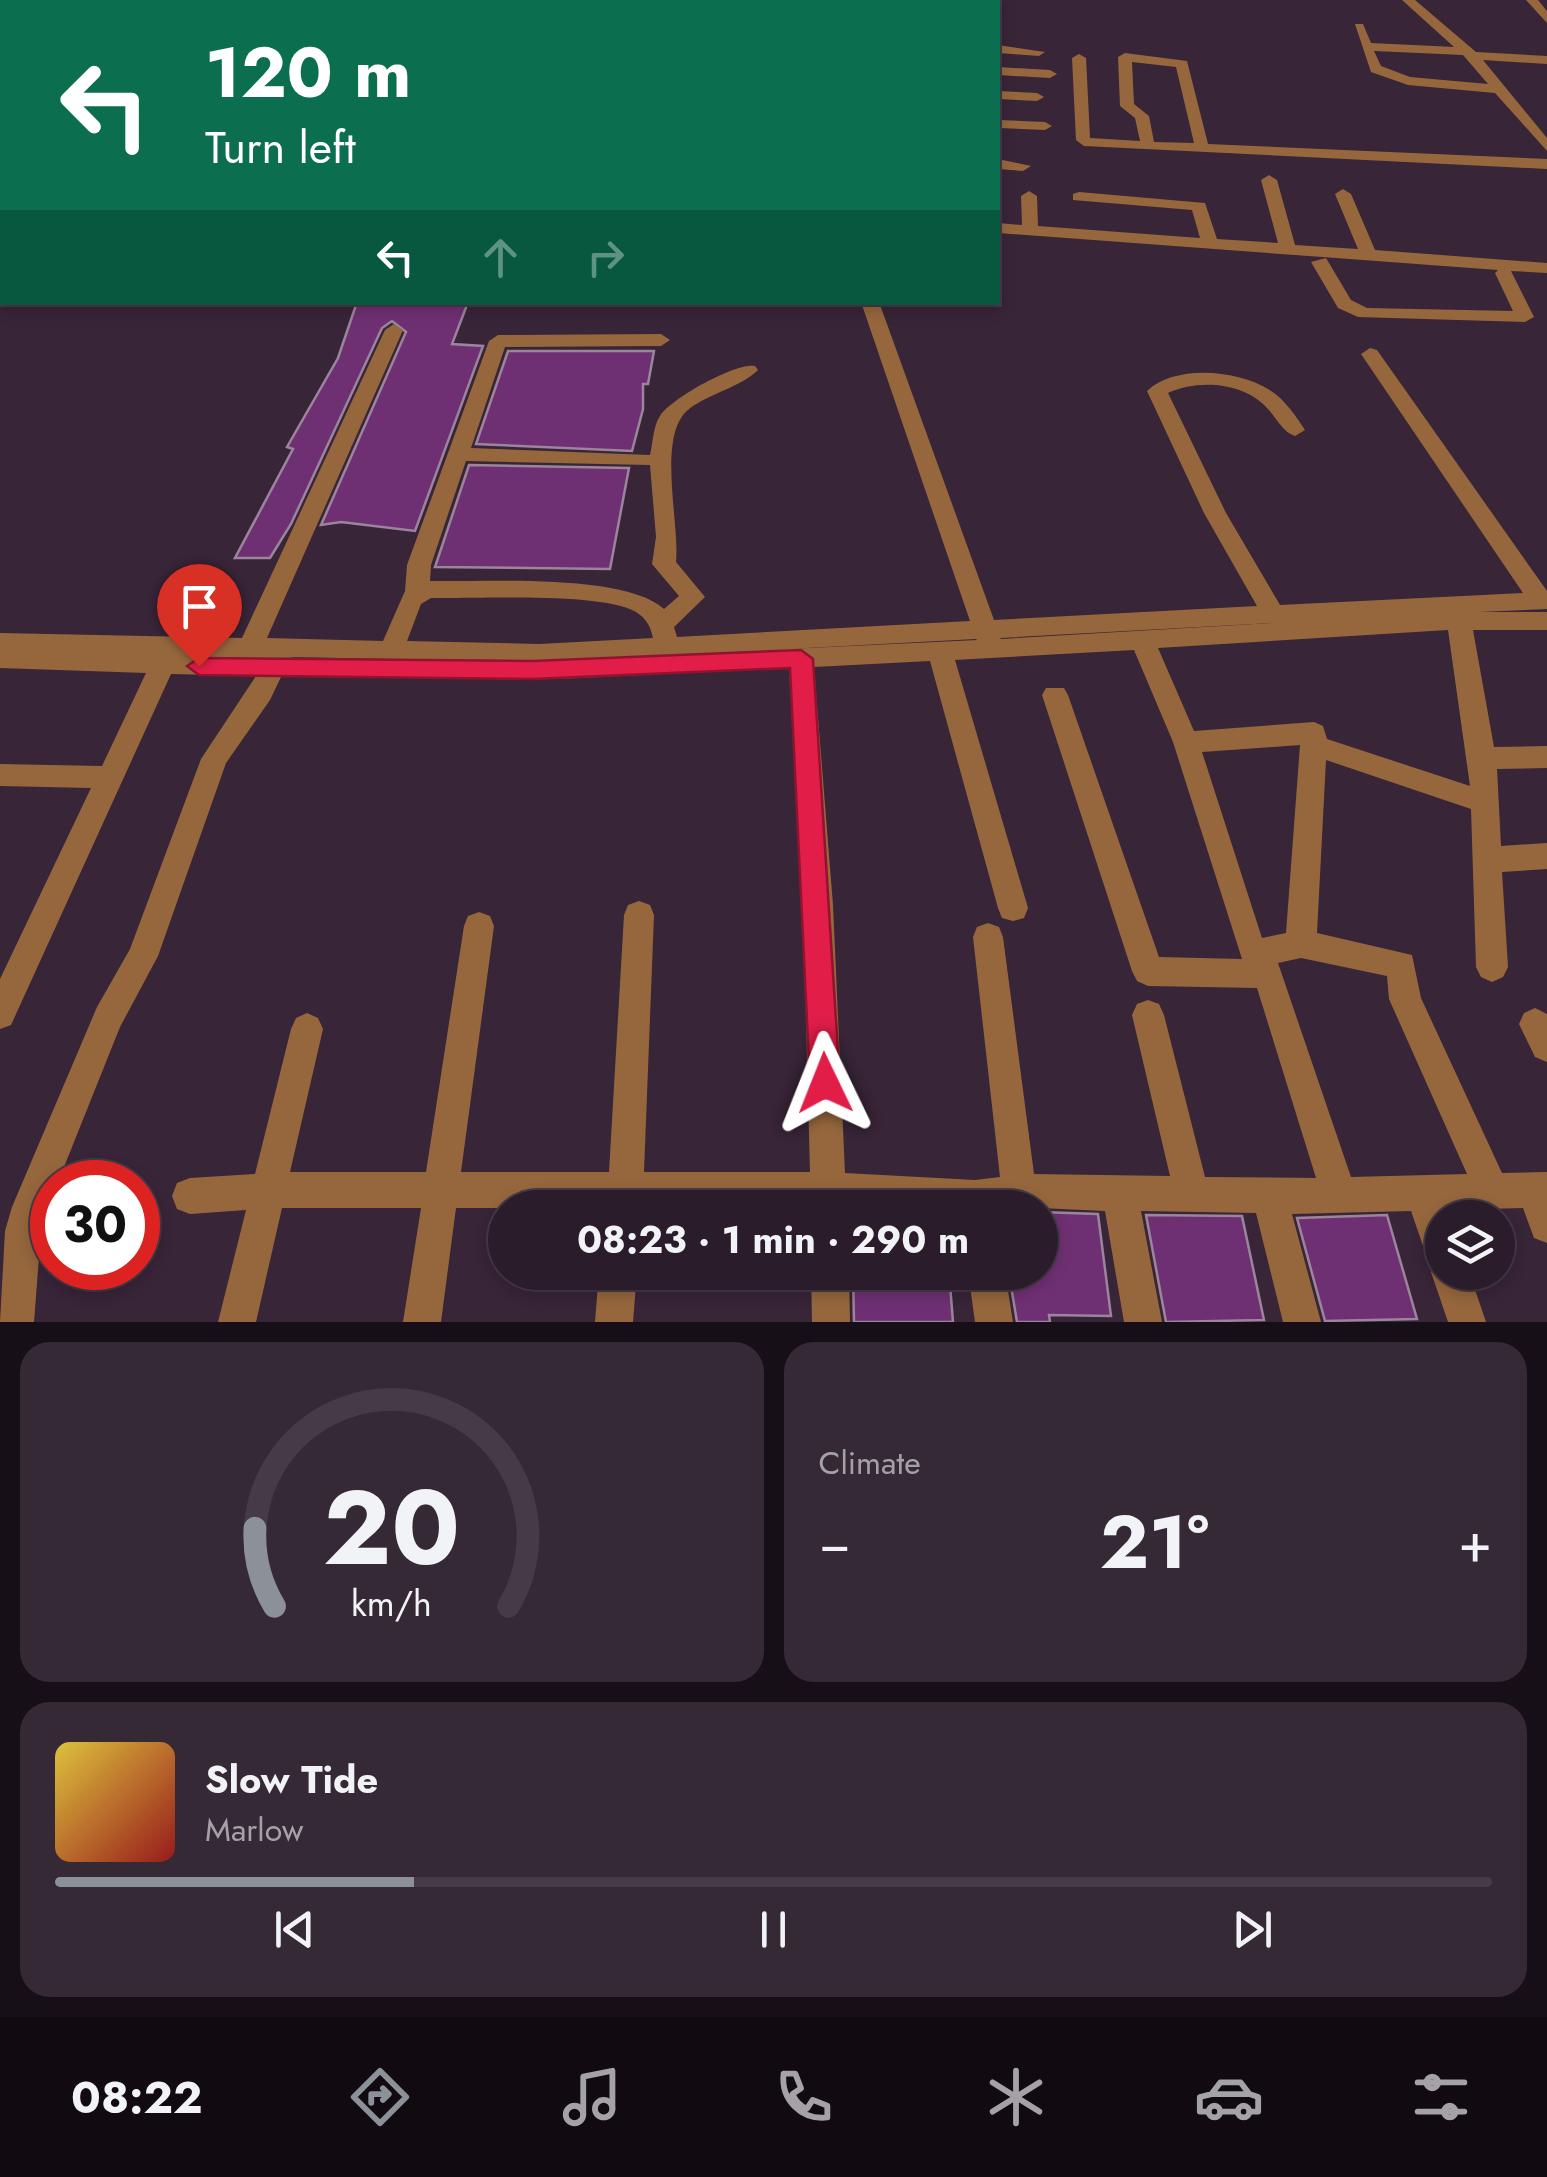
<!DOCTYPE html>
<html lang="en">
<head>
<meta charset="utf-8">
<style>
  body { margin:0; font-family:Jost,sans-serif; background:#362936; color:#f1f3f6; height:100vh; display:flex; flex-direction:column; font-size:38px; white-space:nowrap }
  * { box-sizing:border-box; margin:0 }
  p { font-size:32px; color:#a5a1a8 }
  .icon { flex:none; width:55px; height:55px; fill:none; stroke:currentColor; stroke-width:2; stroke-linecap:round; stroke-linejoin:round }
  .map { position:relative; height:1322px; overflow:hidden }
  .sheet { display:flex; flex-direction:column; gap:20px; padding:20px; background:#170f17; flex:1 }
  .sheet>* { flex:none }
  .banner { position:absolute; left:0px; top:0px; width:1000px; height:305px; box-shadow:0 5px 15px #0003,0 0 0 2px #463a47; background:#0b6e4f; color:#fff; overflow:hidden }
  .controls { position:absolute; left:1425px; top:1200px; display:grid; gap:20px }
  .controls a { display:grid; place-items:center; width:90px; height:90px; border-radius:50%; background:#2a1c2a; box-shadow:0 5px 15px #0003,0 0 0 2px #463a47; font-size:50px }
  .speed { position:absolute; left:30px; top:1160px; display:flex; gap:20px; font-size:50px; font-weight:700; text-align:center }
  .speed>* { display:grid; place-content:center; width:130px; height:130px; border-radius:50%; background:#2a1c2a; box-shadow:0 5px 15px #0003,0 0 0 2px #463a47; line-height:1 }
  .speed .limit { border:15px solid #d22; background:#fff; color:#111 }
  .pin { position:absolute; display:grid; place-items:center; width:85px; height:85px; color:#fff; margin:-102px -42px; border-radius:50% 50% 50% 0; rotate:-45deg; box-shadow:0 0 10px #0007 }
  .pin .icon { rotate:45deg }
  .me { position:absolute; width:110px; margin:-55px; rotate:358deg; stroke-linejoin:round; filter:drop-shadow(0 0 8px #0008) }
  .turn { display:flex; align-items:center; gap:35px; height:210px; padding:0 40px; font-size:45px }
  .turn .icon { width:130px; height:130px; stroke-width:2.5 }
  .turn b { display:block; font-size:70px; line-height:85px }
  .lanes { display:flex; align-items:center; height:95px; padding:0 40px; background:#0003; justify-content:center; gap:50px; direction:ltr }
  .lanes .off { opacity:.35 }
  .big { font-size:75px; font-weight:700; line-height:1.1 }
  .sheet .tile { flex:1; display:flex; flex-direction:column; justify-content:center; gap:15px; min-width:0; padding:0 35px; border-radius:30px; background:#362936 }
  .sheet .dial { align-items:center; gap:0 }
  .dial svg { height:260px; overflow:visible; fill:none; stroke:#463a47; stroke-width:7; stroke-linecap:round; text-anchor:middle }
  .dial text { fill:#f1f3f6; stroke:none }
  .song { display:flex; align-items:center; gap:30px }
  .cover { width:120px; height:120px; border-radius:15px; background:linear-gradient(135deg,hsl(50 70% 55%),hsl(0 70% 35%)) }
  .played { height:10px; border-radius:5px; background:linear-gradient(90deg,#8c9099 25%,#463a47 25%) }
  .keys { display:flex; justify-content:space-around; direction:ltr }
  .heat { display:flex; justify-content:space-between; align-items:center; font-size:55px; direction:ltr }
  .sheet .tiles { flex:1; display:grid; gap:20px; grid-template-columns:1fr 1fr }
  .tile:last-child { grid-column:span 2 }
  .trip { position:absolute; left:488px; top:1190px; width:570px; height:100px; border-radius:50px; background:#2a1c2a; box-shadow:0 5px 15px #0003,0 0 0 2px #463a47; font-weight:700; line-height:100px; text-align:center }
  .tabs { display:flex; height:160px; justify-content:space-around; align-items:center; background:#110b11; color:#a5a1a8 }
  .tabs .icon { width:70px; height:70px }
  .tabs .on { color:#8c9099 }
  .tabs b { font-size:45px; color:#f1f3f6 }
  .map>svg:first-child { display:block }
  .building { fill:#6f3073; stroke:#9b859c; stroke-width:2.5 }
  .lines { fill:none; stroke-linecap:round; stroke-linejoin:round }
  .minor { fill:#96673d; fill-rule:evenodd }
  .route { fill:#e11d48; stroke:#92132f; stroke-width:2.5 }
</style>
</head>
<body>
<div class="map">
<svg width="1547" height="1322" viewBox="0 0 1547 1322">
  <rect width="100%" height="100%" fill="#382538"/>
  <path class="building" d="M 357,302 L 467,305 L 452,344 L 483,346 L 415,531 L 341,522 L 321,525 L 406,332 L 392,321 L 382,328 L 291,524 L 270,558 L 235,558 L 293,449 L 287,447 L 338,358 Z
    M 508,351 L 654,351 L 648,384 L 643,384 L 643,409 L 632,451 L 476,444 Z
    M 469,465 L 629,468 L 610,569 L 435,567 Z
    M 1040,1212 L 1098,1214 L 1111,1316 L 1049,1315 L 1050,1322 L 1017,1322 L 1009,1274 L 1040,1274 Z
    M 1146,1215 L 1242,1216 L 1264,1320 L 1166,1322 Z
    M 1387,1215 L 1417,1319 L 1325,1321 L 1297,1218 Z
    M 853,1272 L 949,1272 L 953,1322 L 854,1322 Z"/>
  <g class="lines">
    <path class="minor" d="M 468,0 L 479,0 L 480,1 L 467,2 Z
      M 544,0 L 565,0 L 566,2 L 546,2 Z
      M 640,0 L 662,0 L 663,2 L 642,2 Z
      M 738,0 L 761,0 L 762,2 L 740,2 Z
      M 834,0 L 858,0 L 859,2 L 836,2 Z
      M 1402,0 L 1415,0 L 1476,52 L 1547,56 L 1547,64 L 1483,60 L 1547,138 L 1547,151 L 1495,93 L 1408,85 L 1371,72 L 1355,24 L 1363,24 L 1371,43 L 1454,47 ZM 1374,51 L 1463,55 L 1488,84 L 1410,77 L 1381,66 Z
      M 1526,0 L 1538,0 L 1547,11 L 1547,23 Z
      M 998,45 L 1045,52 L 1039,56 L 998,53 Z
      M 1125,53 L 1187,61 L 1208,144 L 1547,159 L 1547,169 L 1084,146 L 1076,140 L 1072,58 L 1079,54 L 1086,58 L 1090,138 L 1140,141 L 1135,118 L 1120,106 L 1118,57 ZM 1132,62 L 1176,67 L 1194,143 L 1154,142 L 1149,116 L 1134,104 Z
      M 998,67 L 1050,70 L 1057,74 L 1050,78 L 998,75 Z
      M 998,91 L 1037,93 L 1044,97 L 1037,101 L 998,99 Z
      M 998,120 L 1045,122 L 1052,126 L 1045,130 L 998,128 Z
      M 998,159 L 1031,166 L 1023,171 L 998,169 Z
      M 1269,175 L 1277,180 L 1295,245 L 1358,249 L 1335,194 L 1343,189 L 1351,194 L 1375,250 L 1547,263 L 1547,273 L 1511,271 L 1534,317 L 1525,322 L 1358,317 L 1338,308 L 1311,262 L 1326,258 L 1351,300 L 1367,308 L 1513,311 L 1495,273 L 1498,270 L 998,233 L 998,223 L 1022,225 L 1021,196 L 1029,191 L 1037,196 L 1038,226 L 1200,238 L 1192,210 L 1073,200 L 1073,194 L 1079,192 L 1205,203 L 1217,239 L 1278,243 L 1261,180 Z
      M 861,302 L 879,302 L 994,620 L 1257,606 L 1204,513 L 1147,391 C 1175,364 1237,370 1268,389 C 1284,398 1295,415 1305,430 L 1295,436 C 1282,432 1277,418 1267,408 C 1244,382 1198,379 1168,393 L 1226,513 L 1280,605 L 1523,593 L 1361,354 L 1370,348 L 1377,350 L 1547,591 L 1547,609 L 1479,612 L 1547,612 L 1547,630 L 1473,630 L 1494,747 L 1547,746 L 1547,768 L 1497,769 L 1501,846 L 1547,843 L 1547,869 L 1502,872 L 1508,967 L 1503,977 L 1492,982 L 1481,977 L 1476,967 L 1471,809 L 1326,760 L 1317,933 L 1412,955 L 1421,998 L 1502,1173 L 1547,1172 L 1547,1243 L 1534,1238 L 1523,1208 L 1447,1210 L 1449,1218 L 1442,1218 L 1442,1272 L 1469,1272 L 1486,1322 L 1448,1322 L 1431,1272 L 1434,1265 L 1429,1263 L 1411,1211 L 1292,1214 L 1321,1322 L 1283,1322 L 1256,1213 L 1141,1211 L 1162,1322 L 1124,1322 L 1105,1211 L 1040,1208 L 456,1208 L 441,1322 L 403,1322 L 421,1208 L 282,1208 L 256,1322 L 218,1322 L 246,1210 L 190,1214 L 177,1209 L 172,1196 L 177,1183 L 190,1178 L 255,1174 L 291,1029 L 296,1018 L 307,1013 L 318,1018 L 323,1029 L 290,1172 L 426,1172 L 464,926 L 468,916 L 479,912 L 490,916 L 494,926 L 461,1172 L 609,1172 L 624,915 L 628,905 L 639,901 L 650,905 L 654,915 L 644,1172 L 810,1172 L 803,905 L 789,668 L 558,679 L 549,676 L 545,669 L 551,662 L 289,657 L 312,661 L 316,668 L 312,675 L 281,677 L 270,700 L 226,763 L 158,956 L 120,1027 L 58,1182 L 52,1182 L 41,1231 L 34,1322 L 0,1322 L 5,1231 L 12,1207 L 97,1007 L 130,949 L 201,759 L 256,676 L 171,674 L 11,1025 L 0,1029 L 0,979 L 91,788 L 0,786 L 0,764 L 102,766 L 146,673 L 0,668 L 0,633 L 242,638 L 385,330 L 394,324 L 403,330 L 267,638 L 383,641 L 405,591 L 407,565 L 489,341 L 498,335 L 661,334 L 670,340 L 661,346 L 505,347 L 471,448 L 650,455 C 653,443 653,426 660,416 C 670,399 736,362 755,366 L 758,370 C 739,388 710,393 689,409 C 656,435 680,523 676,562 L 705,597 L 674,627 L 677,637 L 970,621 ZM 466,461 L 650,465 L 656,537 L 652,564 L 679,596 L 664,609 C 625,573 485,582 430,581 L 431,565 ZM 431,598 C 476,599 602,592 636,612 C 647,619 650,626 653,638 L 539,644 L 407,641 L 421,604 ZM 1274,623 L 1001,639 L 1000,638 ZM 1448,630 L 1470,786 L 1327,739 L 1323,726 L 1314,722 L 1194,731 L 1158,648 ZM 976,639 L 977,640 L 788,649 ZM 1134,650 L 1173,742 L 1242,959 L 1159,957 L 1068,695 L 1064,688 L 1046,688 L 1042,695 L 1132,971 L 1137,981 L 1148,986 L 1257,988 L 1316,1178 L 1205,1177 L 1164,1015 L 1159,1004 L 1148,1000 L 1137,1004 L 1132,1015 L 1170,1176 L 1034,1174 L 1003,937 L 999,927 L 988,923 L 977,927 L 973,937 L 1000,1177 L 975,1180 L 845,1173 L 833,905 L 814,667 L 930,661 L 998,908 L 1002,918 L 1013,921 L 1024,918 L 1028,908 L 955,660 ZM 1300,745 L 1286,933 L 1262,938 L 1202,752 ZM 1301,958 L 1387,976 L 1389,999 L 1467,1174 L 1351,1177 L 1278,963 Z
      M 1535,1008 L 1547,1014 L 1547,1062 L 1535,1057 L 1519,1024 L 1524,1013 Z
      M 599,1272 L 637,1272 L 633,1322 L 595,1322 Z
      M 811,1272 L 849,1272 L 850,1322 L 812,1322 Z
      M 968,1272 L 1005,1272 L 1013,1322 L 975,1322 Z"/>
  </g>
  <path class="route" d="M 801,650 L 813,659 L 840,1083 L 835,1093 L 825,1098 L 814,1093 L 810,1083 L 790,668 L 533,679 L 199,675 L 187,666 L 199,658 L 533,661 Z"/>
</svg>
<div class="controls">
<a><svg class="icon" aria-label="layers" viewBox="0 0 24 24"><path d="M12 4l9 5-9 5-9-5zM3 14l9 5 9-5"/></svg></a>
</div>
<div class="speed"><div class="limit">30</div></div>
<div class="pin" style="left:199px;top:666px;background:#d93025"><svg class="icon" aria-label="arrive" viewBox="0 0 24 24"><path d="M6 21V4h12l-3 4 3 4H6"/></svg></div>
<svg class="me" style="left:825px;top:1083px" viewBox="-20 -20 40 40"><path d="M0-17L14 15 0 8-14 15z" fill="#e11d48" stroke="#fff" stroke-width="4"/></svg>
<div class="trip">08:23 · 1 min · 290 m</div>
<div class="banner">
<div class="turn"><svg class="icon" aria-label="left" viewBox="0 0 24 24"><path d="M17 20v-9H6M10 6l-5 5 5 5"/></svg><div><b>120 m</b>Turn left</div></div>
<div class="lanes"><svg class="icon" aria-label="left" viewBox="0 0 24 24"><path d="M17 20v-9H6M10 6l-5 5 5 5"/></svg><svg class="icon off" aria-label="ahead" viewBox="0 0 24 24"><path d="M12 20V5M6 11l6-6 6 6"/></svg><svg class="icon off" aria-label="right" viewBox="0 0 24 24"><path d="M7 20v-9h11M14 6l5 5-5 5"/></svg></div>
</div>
</div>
<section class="sheet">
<div class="tiles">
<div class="tile dial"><svg viewBox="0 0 100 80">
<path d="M14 69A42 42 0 1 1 86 69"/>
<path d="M14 69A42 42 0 0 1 8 45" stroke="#8c9099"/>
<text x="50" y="56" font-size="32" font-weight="700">20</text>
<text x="50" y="72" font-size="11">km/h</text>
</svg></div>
<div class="tile"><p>Climate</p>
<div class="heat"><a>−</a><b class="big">21°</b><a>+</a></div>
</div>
<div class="tile">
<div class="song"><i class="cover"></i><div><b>Slow Tide</b><p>Marlow</p></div></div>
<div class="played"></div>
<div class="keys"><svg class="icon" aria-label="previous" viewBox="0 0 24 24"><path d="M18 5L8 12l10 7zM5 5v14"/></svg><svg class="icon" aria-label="pause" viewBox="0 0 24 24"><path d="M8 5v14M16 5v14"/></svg><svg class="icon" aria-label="next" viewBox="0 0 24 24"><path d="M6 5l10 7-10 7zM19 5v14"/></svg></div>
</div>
</div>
</section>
<nav class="tabs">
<b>08:22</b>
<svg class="icon on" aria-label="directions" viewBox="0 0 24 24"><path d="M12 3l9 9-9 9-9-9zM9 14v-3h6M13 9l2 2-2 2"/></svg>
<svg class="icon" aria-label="music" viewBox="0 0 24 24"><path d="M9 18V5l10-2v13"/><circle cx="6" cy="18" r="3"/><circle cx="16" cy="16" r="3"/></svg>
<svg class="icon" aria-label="phone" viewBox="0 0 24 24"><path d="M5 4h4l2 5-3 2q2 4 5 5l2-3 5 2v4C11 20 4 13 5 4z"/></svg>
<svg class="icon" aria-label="climate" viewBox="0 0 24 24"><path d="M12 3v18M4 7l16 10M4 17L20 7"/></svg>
<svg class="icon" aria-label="car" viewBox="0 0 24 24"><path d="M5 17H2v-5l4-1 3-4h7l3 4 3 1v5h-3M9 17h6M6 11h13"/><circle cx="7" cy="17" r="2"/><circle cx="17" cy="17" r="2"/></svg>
<svg class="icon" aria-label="filters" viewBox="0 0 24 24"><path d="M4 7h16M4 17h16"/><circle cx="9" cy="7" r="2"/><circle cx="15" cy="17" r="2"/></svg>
</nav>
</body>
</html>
